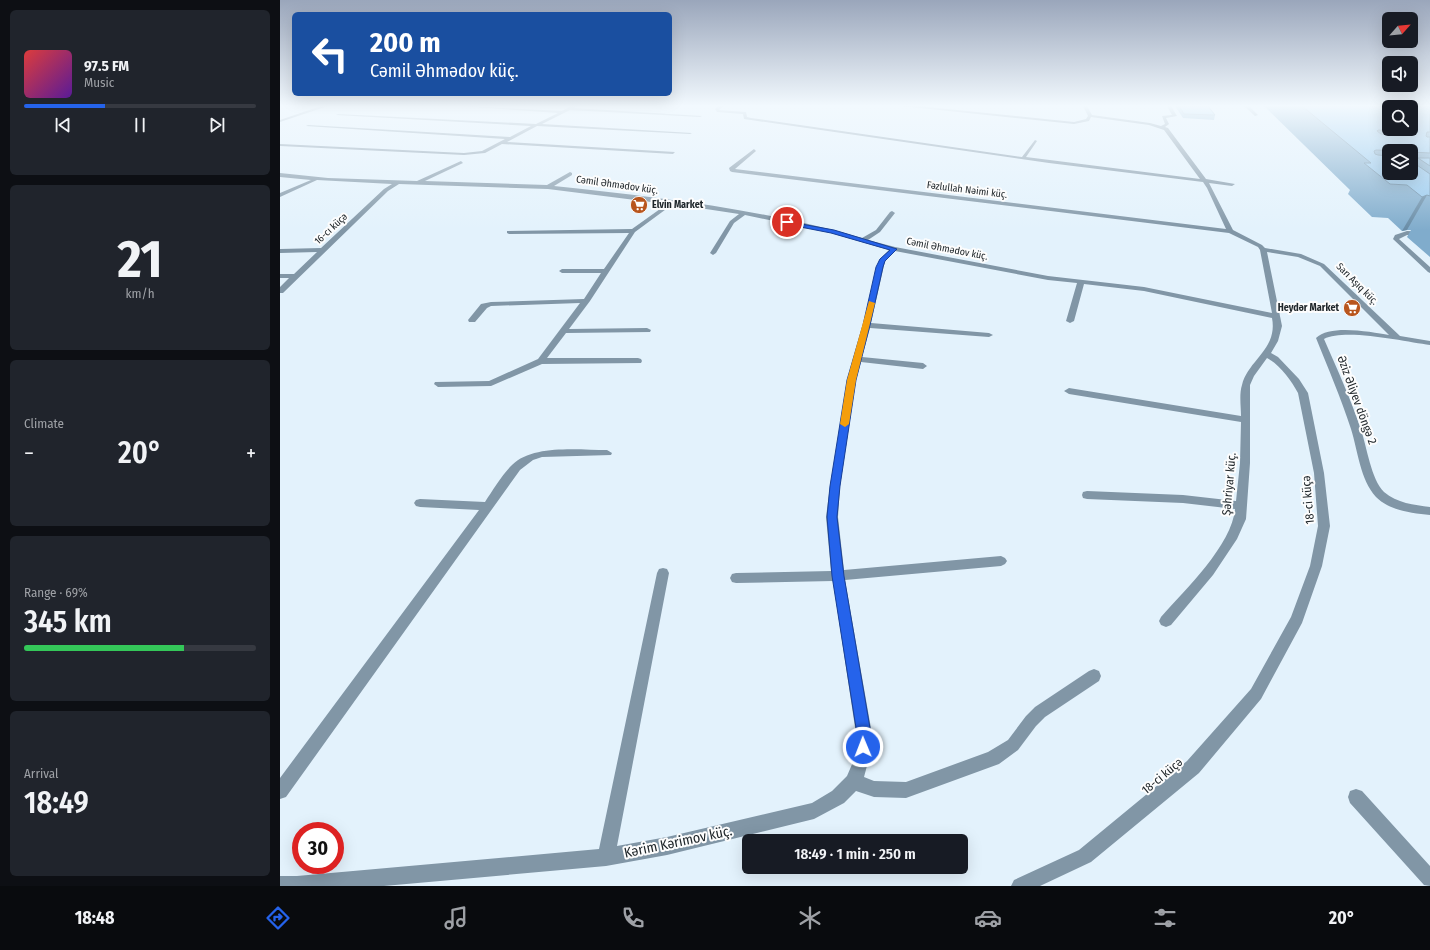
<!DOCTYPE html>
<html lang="en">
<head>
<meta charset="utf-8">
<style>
  body { margin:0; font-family:"Fira Sans Condensed",sans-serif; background:#20242c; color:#f1f3f6; height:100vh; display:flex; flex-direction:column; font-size:15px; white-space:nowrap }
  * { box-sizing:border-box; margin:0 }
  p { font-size:13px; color:#9ea1a6 }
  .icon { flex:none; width:22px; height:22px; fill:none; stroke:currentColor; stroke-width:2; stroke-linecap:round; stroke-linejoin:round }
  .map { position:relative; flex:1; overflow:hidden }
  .drawer { display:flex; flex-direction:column; gap:10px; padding:10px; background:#0d0f14; width:280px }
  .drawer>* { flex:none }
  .guide { position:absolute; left:12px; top:12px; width:380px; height:84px; border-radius:6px; box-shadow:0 4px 16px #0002; background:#1a4fa0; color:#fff; overflow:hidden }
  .needle { width:26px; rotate:63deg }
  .fabs { position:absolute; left:1102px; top:12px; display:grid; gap:8px }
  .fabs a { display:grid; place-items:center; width:36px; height:36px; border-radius:6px; background:#171b24; box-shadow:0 4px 16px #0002; font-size:20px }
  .speed { position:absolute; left:12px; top:822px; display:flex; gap:8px; font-size:20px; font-weight:700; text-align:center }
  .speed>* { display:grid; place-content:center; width:52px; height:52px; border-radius:50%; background:#171b24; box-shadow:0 4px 16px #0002; line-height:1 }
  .speed .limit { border:6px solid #d22; background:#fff; color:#111 }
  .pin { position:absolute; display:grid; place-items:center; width:34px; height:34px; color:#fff; margin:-17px; border:2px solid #fff; border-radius:50%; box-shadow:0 1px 4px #0007 }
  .me { position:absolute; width:44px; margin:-22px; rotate:359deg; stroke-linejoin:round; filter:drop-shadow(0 0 3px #0008) }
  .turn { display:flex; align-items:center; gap:14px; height:84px; padding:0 12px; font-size:18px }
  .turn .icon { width:52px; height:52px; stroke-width:2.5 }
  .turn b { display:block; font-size:28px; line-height:34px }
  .big { font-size:30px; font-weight:600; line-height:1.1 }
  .drawer .tile { flex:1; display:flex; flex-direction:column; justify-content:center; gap:6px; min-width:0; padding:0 14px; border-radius:6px; background:#20242c }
  .drawer .dial { align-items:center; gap:0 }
  .dial b { font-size:52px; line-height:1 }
  .song { display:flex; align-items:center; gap:12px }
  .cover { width:48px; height:48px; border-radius:6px; background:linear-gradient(135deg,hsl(0 70% 55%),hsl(270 70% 35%)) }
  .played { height:4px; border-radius:2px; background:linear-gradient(90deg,#2563eb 35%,#363941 35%) }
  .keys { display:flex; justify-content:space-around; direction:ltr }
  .heat { display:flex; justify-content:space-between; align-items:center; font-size:22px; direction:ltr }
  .charge { height:6px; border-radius:3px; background:linear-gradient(90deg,#34c759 69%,#363941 0) }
  .trip { position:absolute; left:462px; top:834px; width:226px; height:40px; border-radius:6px; background:#171b24; box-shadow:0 4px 16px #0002; font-weight:600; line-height:40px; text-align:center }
  .tabs { display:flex; height:64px; justify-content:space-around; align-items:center; background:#090b0e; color:#9ea1a6 }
  .tabs .icon { width:28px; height:28px }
  .tabs .selected { color:#2563eb }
  .tabs b { font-size:18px; color:#f1f3f6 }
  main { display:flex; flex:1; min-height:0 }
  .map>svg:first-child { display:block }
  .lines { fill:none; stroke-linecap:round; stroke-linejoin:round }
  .service { fill:#8196a6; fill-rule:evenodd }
  .minor { fill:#8196a6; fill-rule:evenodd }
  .tertiary { fill:#8196a6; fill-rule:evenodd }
  .wall { fill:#80accc; fill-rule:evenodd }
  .shaded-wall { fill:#688ca6 }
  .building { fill:#95c8ed; stroke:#688ca6; fill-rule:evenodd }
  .route { fill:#2563eb; stroke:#184099 }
  .slow { fill:#f59e0b }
  .labels { text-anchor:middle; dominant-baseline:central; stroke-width:4; stroke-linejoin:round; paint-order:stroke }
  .far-street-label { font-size:10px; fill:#20272b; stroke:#fdfdfd }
  .far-poi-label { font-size:10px; font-weight:bold; fill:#20272b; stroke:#fdfdfd; text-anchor:start }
  .street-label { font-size:12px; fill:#20272b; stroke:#fdfdfd }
  .near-street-label { font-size:14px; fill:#20272b; stroke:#fdfdfd }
</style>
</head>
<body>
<main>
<section class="drawer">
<div class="tile">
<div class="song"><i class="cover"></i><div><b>97.5 FM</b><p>Music</p></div></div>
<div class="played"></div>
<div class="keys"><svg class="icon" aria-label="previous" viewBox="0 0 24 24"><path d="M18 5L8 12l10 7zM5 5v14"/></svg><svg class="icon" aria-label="pause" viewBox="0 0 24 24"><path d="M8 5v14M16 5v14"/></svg><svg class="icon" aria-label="next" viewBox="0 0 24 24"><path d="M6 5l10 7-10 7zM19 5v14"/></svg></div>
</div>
<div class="tile dial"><b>21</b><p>km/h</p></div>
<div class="tile"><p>Climate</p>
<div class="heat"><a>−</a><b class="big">20°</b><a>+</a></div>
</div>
<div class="tile"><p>Range · 69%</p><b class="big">345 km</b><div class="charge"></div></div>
<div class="tile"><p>Arrival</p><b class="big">18:49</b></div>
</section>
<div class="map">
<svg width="1150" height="886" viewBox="0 0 1150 886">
  <rect width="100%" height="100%" fill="#e3f2fc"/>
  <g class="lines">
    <path class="service" d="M 964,106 L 969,106 L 978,115 L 975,116 Z
      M 1127,231 L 1150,232 L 1150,236 L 1127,235 L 1119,239 L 1150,267 L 1150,273 L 1148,272 L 1113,239 L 1115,235 Z"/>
    <path class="minor" d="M 181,106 L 282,111 L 291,106 L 297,106 L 294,108 L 422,116 L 420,117 L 290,110 L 262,124 L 412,133 L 410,134 L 257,126 L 227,142 L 395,152 L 393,154 L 222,144 L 205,153 L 184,155 L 0,146 L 0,144 L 184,153 L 202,151 L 225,139 L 26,126 L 28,125 L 230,137 L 251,126 L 56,115 L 58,114 L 256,124 L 278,113 Z
      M 438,106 L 443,106 L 439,110 L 466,112 L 467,117 L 471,118 L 742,157 L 755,140 L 757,141 L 746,157 L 920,179 L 884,130 L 869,125 L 811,117 L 809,121 L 794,124 L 621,106 L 638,106 L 794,122 L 806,119 L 808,116 L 803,106 L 807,106 L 812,115 L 870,123 L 881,126 L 885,124 L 882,116 L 892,115 L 887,106 L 891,106 L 897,116 L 886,118 L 889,124 L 885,127 L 888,128 L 926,179 L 955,184 L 952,186 L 929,183 L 953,230 L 982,245 L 985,248 L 1021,254 L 1044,264 L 1120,336 L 1150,341 L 1150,345 C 1125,342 1066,328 1044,339 C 1057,369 1071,399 1081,430 C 1087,447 1091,479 1104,492 C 1117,503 1134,505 1150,507 L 1150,515 C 1132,513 1110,511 1096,497 C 1080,479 1078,451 1071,429 C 1061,398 1048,368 1036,338 C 1050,324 1091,332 1109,335 L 1040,266 L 1018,257 L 987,252 L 1002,326 L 998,341 L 991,353 L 998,357 L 1019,379 L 1028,393 L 1044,473 L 1050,526 L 1042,566 L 1022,623 L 981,699 L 919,773 L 811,862 L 760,886 L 731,886 L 734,880 L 799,850 L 907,761 L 971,689 L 1011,617 L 1030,566 L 1038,526 L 1034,473 L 1018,393 C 1011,380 1000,365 987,358 L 974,376 L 970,385 L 970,463 L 966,519 L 957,539 L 933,575 L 891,625 L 886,627 L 881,625 L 879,621 L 881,617 C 905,590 952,545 955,509 L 903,503 L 807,499 L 803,498 L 802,495 L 803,492 L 807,491 L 903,495 L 956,501 L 960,463 L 961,422 L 789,394 L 784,391 L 789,388 L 961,416 C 961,407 959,394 962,385 C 968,360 998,349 992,318 L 864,291 L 804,284 L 794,321 L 790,323 L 786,321 L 797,283 L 768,280 L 615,251 L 605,261 L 591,323 L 709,333 L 713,335 L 709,337 L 590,328 L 582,357 L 643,363 L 647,366 L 643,369 L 581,362 L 576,380 L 560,486 L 558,517 L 564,570 L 721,556 L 725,558 L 727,561 L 725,564 L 721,566 L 565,580 L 592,734 L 588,762 L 584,777 L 594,781 L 626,782 L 708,752 L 728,740 L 746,716 L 755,707 L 809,671 L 814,669 L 819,671 L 821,676 L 819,681 L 765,717 L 756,726 L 738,750 L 719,764 L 626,798 L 594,797 L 576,791 L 564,803 L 534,819 L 387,855 L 326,866 L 104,886 L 0,886 L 0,876 L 17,876 L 319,849 L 377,573 L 379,569 L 383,568 L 387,569 L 389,573 L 337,846 L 387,837 L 532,803 L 552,791 L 567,776 L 573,762 L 576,734 L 553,581 L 456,583 L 452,582 L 450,578 L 452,574 L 456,573 L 551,571 L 546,517 L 550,486 L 568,380 L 583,325 L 599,260 L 609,250 L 551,233 L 465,215 L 454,223 L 436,253 L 433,255 L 430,253 L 450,221 L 459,214 L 393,204 L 355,232 L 310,301 L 289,329 L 367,328 L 371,330 L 370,332 L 286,333 L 267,358 L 358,358 L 361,359 L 362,361 L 361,363 L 262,364 L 211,386 L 158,387 L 154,384 L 155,382 L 209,381 L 258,359 L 300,303 L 211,306 L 207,308 L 195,322 L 189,322 L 188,320 L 201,304 L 211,302 L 304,299 L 321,273 L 282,273 L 279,271 L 282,269 L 324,269 L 349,233 L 229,234 L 227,233 L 227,231 L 352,229 L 387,204 L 268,189 L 119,184 L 108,191 L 3,293 L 0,293 L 0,287 L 9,278 L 0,278 L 0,274 L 14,274 L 37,252 L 0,253 L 0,249 L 41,248 L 104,189 L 112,184 L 37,180 L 0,197 L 0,193 L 31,180 L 0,177 L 0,173 L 48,178 L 137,181 L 181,161 L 183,163 L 145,181 L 267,185 L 290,172 L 292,173 L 292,175 L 274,186 C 376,197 483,209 582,238 L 596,230 L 610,212 L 612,211 L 615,213 L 600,232 L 588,240 L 615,247 L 768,276 L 864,287 L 992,313 L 980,250 L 978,247 L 949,233 L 452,172 L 450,171 L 449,168 L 474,149 L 476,151 L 455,169 L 946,229 L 927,188 L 923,182 L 769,163 L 471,120 L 464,119 L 463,114 L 437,112 L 435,109 Z
      M 327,450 L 332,453 L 331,455 L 262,457 L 253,460 L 240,470 L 6,797 L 0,799 L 0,778 L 199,510 L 140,507 L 136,506 L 134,503 L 136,500 L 140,499 L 205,502 C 213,490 222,475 232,465 C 253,444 299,450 327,450 Z
      M 1076,789 L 1082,791 L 1150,866 L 1150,886 L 1144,885 L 1070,803 L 1068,797 L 1070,791 Z"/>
    <path class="tertiary" d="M 41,106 L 48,106 L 0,122 L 0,120 Z"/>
  </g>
  <path class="wall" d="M 895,106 L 928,106 L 935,115 L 934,120 L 903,118 Z
    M 984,106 L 1150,106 L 1150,257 L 1127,237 L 1131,230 L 1127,230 L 1122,231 L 1108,218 L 1092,217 L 1068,194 L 1070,190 ZM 1109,151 L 1131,151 L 1131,173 L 1109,173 Z"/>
  <path class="shaded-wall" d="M 1147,195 L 1127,230 L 1122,231 L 1142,197 Z"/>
  <path class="building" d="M 899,106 L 928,106 L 935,115 L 904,114 Z
    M 1022,106 L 1150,106 L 1150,132 L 1147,132 L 1146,136 L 1147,137 L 1150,137 L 1150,153 L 1131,152 L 1131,151 L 1096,150 L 1094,151 L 1095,154 L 1098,155 L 1109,156 L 1109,173 L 1131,173 L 1131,161 L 1150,174 L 1150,196 L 1147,195 L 1142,197 L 1127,185 L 1110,184 L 1084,163 L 1091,163 ZM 1109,107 L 1131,107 L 1131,129 L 1109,129 ZM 1098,130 L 1125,131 L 1124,135 L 1101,134 L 1097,131 Z
    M 1138,158 L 1150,158 L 1150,166 Z"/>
  <linearGradient id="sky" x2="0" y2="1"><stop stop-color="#9aa6bb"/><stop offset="0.46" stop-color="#f2f9fe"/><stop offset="1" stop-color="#f2f9fe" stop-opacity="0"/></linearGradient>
  <rect width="1150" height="230" fill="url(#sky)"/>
  <path class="route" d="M 505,221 L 554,230 L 617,249 L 605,261 L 603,267 L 590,325 L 576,380 L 560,486 L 557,517 L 564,576 L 591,734 L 590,747 L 588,752 L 583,754 L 578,752 L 576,747 L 577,734 L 552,576 L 547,517 L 550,486 L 567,380 L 583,325 L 596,267 L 600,259 L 610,250 L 551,233 L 505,224 Z"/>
  <path class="slow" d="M 589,301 L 595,303 L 576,380 L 569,424 L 565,427 L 560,424 L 567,380 Z"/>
  <defs>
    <symbol id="supermarket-disc" viewBox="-11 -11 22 22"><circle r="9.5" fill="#b8551d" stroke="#fdfdfd"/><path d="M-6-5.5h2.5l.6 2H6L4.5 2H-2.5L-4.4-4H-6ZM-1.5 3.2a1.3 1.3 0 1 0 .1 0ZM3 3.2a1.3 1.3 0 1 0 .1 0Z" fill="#fff"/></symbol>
  </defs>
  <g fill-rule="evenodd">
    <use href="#supermarket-disc" x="349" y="195" width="20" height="20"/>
    <use href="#supermarket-disc" x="1062" y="298" width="20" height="20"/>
  </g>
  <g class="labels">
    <g class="far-street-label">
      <text transform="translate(337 185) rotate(8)">Cəmil Əhmədov küç.</text>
      <text transform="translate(687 190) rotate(7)">Fəzlullah Nəimi küç.</text>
      <text transform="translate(51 229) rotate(-43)">16-cı küçə</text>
      <text transform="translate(667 249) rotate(11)">Cəmil Əhmədov küç.</text>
      <text transform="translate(1077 284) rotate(45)">Sarı Aşıq küç.</text>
    </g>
    <g class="far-poi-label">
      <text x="372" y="205">Elvin Market</text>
      <text x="1059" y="308" text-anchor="end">Heydər Market</text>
    </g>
    <g class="street-label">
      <text transform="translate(1077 400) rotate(70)">Əziz Əliyev döngə 2</text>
      <text transform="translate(949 484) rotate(-85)">Şəhriyar küç.</text>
      <text transform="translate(1028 500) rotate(-95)">18-ci küçə</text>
      <text transform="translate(882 776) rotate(-40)">18-ci küçə</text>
    </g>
    <g class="near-street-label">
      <text transform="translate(398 842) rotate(-12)">Kərim Kərimov küç.</text>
    </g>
  </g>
</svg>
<div class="fabs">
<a><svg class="needle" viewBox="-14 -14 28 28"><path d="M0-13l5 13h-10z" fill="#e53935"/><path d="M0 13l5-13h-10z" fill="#9ea1a6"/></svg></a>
<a><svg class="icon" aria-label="sound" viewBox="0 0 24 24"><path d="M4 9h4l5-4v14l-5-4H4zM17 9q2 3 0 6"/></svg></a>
<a><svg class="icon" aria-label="search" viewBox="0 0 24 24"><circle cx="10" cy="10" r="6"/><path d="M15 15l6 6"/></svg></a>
<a><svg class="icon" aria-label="layers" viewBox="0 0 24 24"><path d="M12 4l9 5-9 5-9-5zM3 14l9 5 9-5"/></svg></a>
</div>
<div class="speed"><div class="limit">30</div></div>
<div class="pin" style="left:507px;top:222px;background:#d93025"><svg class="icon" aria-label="arrive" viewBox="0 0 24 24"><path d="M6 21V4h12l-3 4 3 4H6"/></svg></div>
<svg class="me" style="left:583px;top:747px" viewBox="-20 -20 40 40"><circle r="17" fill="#2563eb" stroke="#fff" stroke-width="3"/><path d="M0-11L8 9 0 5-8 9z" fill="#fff"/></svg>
<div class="trip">18:49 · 1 min · 250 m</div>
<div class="guide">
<div class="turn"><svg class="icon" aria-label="left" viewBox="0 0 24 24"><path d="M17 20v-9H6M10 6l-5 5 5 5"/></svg><div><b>200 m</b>Cəmil Əhmədov küç.</div></div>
</div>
</div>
</main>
<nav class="tabs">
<b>18:48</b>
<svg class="icon selected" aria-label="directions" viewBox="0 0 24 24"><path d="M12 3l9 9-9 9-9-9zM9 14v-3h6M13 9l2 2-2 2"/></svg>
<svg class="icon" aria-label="music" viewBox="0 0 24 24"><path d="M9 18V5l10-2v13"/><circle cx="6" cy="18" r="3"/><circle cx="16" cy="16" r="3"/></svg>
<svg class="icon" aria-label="phone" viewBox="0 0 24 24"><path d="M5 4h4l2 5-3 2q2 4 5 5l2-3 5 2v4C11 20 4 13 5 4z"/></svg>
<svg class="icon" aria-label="climate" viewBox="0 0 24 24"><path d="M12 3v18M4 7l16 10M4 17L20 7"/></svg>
<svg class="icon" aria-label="car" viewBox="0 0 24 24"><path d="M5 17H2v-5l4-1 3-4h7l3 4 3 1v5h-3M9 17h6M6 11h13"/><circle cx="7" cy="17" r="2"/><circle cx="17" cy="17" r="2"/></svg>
<svg class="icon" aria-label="filters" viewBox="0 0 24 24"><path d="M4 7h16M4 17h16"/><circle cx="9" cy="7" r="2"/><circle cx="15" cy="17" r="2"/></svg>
<b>20°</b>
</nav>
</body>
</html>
